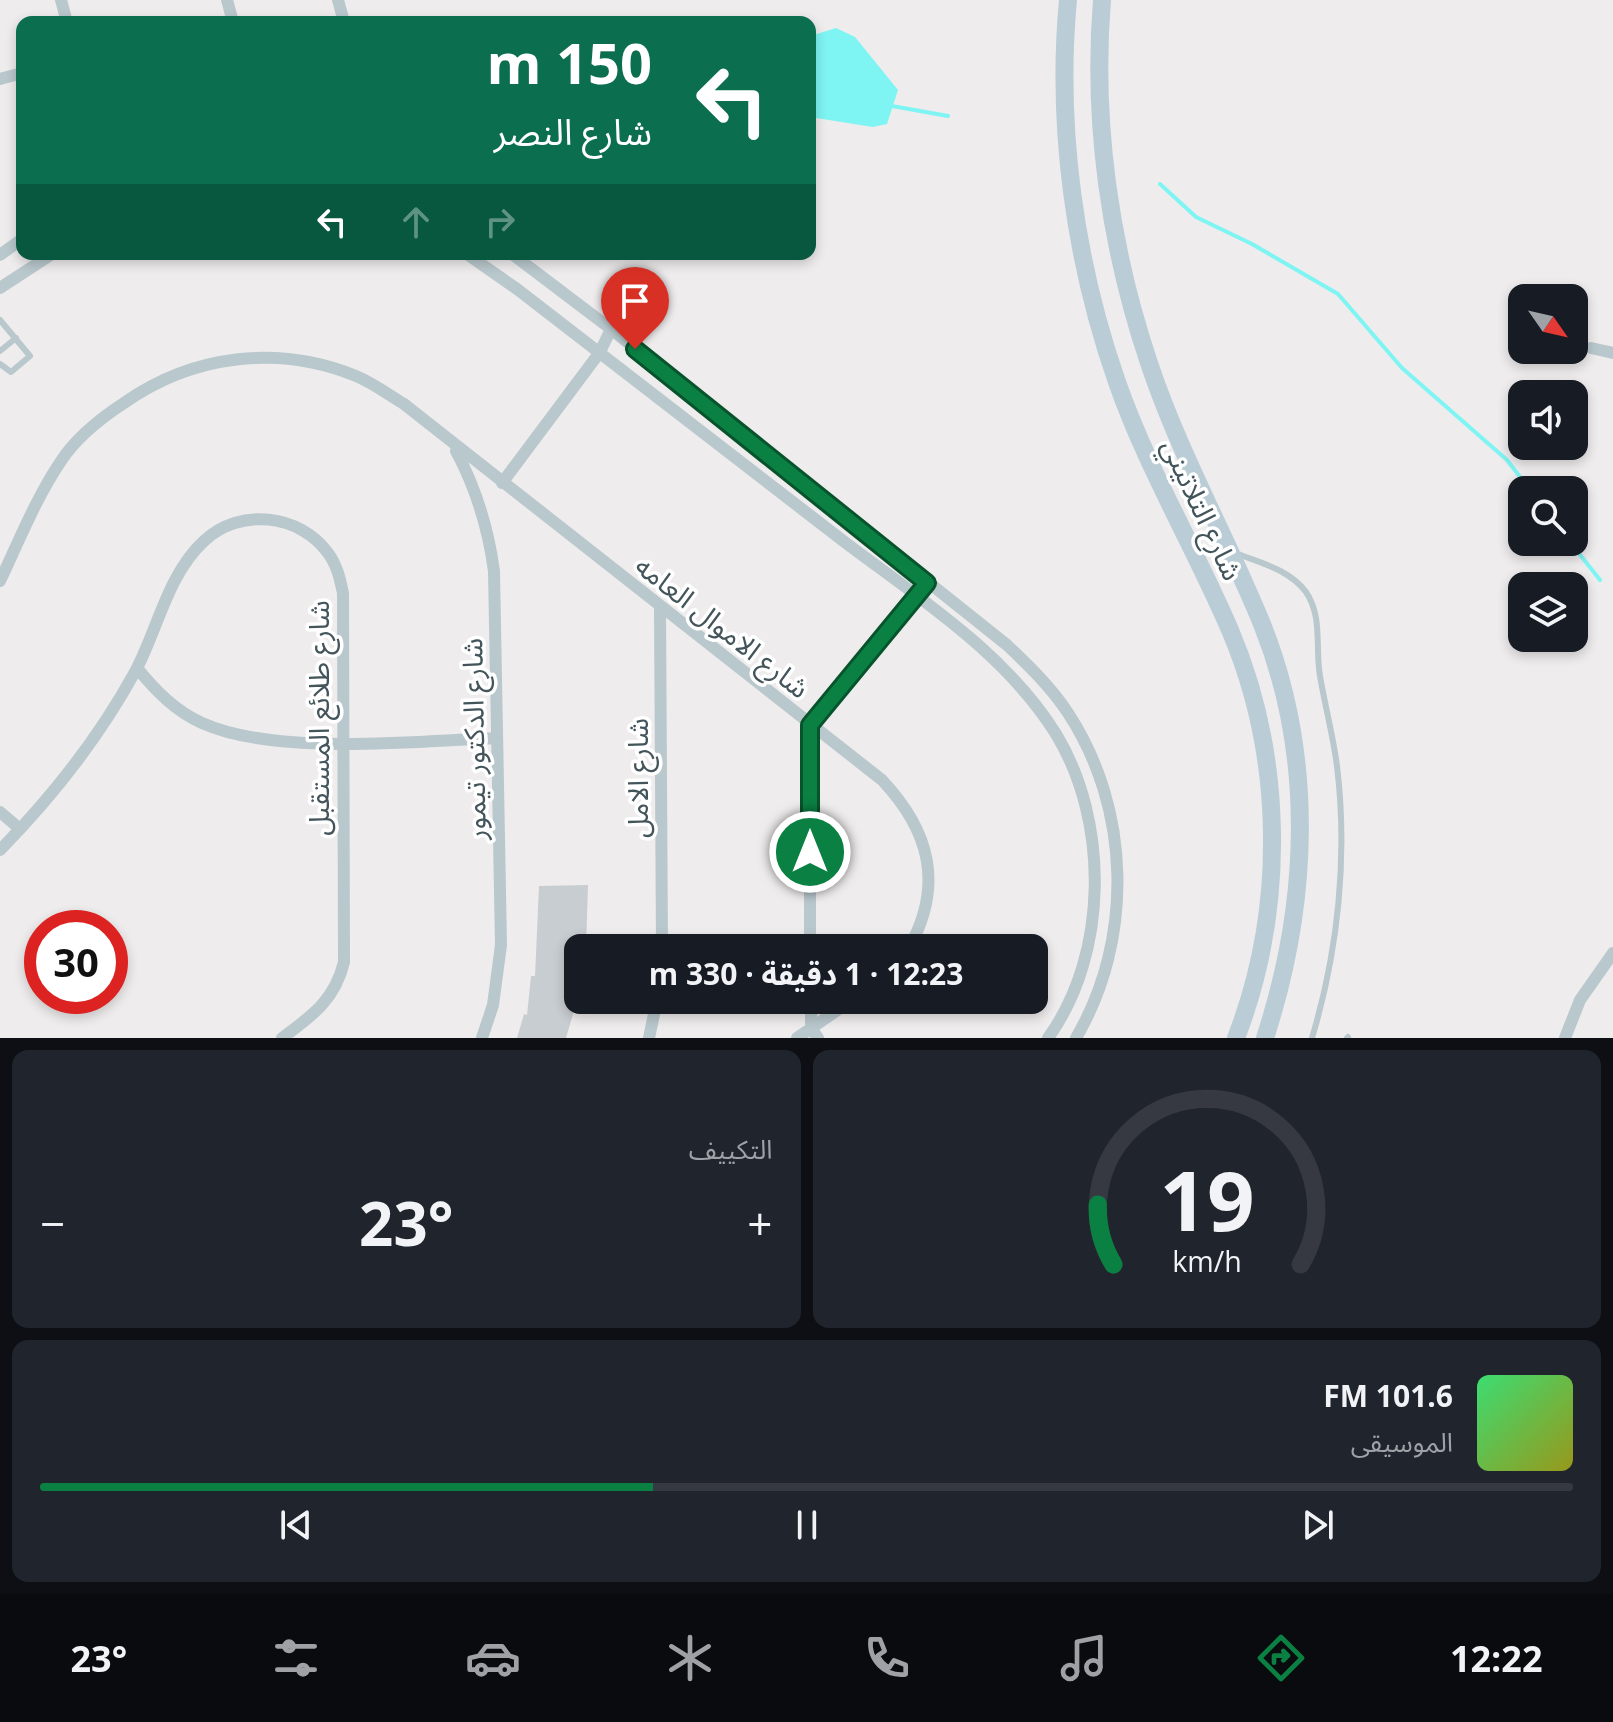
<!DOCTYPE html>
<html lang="ar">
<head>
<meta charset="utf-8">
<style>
  body { margin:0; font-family:"Open Sans","Noto Sans Arabic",sans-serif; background:#20242c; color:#f1f3f6; direction:rtl; height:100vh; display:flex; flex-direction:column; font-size:30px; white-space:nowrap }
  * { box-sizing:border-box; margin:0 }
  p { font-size:26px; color:#9ea1a6 }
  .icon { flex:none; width:44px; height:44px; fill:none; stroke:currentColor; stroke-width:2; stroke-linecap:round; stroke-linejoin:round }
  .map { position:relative; height:1038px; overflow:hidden; direction:ltr }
  .side { display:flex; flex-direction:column; gap:12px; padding:12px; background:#0d0f14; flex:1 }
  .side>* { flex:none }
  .hud { position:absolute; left:16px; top:16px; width:800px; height:244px; border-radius:16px; box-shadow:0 4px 12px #0003; direction:rtl; background:#0b6e4f; color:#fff; overflow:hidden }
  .needle { width:52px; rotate:124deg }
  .tools { position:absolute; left:1508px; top:284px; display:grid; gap:16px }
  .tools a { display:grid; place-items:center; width:80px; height:80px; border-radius:16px; background:#171b24; box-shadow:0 4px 12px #0003; font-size:40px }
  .speed { position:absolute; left:24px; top:910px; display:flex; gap:16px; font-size:40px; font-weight:700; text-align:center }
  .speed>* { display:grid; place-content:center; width:104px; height:104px; border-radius:50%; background:#171b24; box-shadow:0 4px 12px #0003; line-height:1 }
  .speed .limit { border:12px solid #d22; background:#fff; color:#111 }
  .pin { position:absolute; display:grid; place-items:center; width:68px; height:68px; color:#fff; margin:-82px -34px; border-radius:50% 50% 50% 0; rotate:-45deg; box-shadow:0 0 8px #0007 }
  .pin .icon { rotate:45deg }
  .me { position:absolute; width:88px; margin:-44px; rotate:0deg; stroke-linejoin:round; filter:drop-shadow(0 0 6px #0008) }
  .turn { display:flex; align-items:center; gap:28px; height:168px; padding:0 32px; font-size:36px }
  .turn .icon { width:104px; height:104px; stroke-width:2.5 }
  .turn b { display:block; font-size:56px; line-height:68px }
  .lanes { display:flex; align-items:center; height:76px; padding:0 32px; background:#0003; justify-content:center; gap:40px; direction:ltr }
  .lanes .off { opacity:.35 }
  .big { font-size:60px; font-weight:700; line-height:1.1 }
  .side .widget { flex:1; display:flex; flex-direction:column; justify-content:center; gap:12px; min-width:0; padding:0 28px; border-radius:16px; background:#20242c }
  .side .dial { align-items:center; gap:0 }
  .dial svg { height:208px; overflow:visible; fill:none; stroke:#363941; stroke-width:7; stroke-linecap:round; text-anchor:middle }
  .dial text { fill:#f1f3f6; stroke:none }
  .song { display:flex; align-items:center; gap:24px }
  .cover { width:96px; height:96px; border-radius:12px; background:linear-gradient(135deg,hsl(140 70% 55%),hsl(60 70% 35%)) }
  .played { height:8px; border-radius:4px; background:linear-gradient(90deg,#0b8043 40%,#363941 40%) }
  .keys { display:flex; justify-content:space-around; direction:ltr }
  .heat { display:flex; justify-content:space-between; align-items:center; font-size:44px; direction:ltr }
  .side .tiles { flex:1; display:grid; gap:12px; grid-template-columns:1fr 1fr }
  .widget:last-child { grid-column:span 2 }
  .trip { position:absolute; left:564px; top:934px; width:484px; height:80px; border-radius:16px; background:#171b24; box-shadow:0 4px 12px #0003; font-weight:700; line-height:80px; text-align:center; direction:rtl }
  .dock { display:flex; height:128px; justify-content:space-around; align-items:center; background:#090b0e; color:#9ea1a6 }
  .dock .icon { width:56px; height:56px }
  .dock .active { color:#0b8043 }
  .dock b { font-size:36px; color:#f1f3f6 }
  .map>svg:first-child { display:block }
  .water { fill:#7ef4f3 }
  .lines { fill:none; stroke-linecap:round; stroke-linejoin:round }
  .stream { stroke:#7ef4f3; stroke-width:4 }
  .building { fill:#c8cdd2 }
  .service { stroke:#b9c8cd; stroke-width:6 }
  .minor { stroke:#b9c8cd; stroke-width:12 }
  .secondary { stroke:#bacdd6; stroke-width:18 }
  .route-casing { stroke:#07532c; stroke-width:20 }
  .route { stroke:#0b8043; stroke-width:14 }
  .labels { text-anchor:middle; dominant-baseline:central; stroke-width:7; stroke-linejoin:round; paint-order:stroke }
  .street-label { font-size:28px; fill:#43555b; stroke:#fff }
</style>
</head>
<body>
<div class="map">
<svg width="1613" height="1038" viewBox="0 0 1613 1038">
  <rect width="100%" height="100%" fill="#efeced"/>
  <path class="water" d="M 836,28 L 855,37 L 898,90 L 887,124 L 873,127 L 810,117 L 810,36 Z"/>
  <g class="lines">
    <path class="stream" d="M 892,106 L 948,116
      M 1160,184 L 1196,217 L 1252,244 L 1338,294 L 1402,368 L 1507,460 L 1530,490
      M 1570,542 L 1600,580"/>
  </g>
  <path class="building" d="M 588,885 L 586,948 L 578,948 L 573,1014 L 566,1038 L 517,1038 L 524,1014 L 527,1015 L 531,976 L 535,976 L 539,886 Z"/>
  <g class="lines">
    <path class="service" d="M 0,320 L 30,356 L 11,372 L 0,364
      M 0,351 L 16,338
      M 1238,554 C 1261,563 1290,570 1306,592 C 1323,617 1315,648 1320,676 C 1325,706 1333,735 1337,766 C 1348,857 1338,951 1312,1038
      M 1347,1038 L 1348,1037"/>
    <path class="minor" d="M 61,0 L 67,22
      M 227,0 L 233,22
      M 338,0 L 344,22
      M 0,79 L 22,73
      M 467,254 L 517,289 C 626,372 734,456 842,540 C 917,597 1005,652 1056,734 C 1109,821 1109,954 1048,1038
      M 512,254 L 611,329 L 1007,645 C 1029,666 1051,687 1068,713 C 1131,809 1134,939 1076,1038
      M 0,255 L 22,239
      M 0,288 L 52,254
      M 1591,348 L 1613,353
      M 456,451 C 477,490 488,527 494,571 L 501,945 L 493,1005 L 482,1038
      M 502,483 L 600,352 L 611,329
      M 0,581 C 19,541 36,498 61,461 C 76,438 101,418 124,403 C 192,355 278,344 356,376 C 373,383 389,395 404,404 L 882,780 C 930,831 944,885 909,948
      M 660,608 L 662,948
      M 137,668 C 155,690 175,711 202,723 C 275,756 415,741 496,738
      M 0,812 L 20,829
      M 0,850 C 53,796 100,736 136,670 C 158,628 168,574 204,541 C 240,507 300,514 328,553 C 337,565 340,579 343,593 L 344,962 C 335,1000 312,1016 282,1038
      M 810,948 L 810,725 L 921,592
      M 811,1000 L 811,1028 L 818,1038
      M 649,1038 L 657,1000
      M 797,1038 L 852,1000
      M 1565,1038 L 1580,1000 L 1613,953"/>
    <path class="secondary" d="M 1068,0 C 1056,127 1075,262 1117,382 C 1147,468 1194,546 1230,630 C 1284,757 1286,909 1236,1038
      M 1102,0 C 1092,122 1110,247 1149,363 C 1179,453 1226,536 1262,624 C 1315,757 1309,903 1265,1038"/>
  </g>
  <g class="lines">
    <defs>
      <path id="route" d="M 635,349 L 927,583 L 810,725 L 810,852"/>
    </defs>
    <use href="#route" class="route-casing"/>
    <use href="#route" class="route"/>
  </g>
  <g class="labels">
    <g class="street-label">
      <text transform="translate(1203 509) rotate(65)">شارع التلاتيني</text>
      <text transform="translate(723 626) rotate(38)">شارع الاموال العامه</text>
      <text transform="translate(318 718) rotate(-90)">شارع طلائع المستقبل</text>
      <text transform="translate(473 739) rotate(-91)">شارع الدكتور تيمور</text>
      <text transform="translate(637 778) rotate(-90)">شارع الامل</text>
    </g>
  </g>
</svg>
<div class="tools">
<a><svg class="needle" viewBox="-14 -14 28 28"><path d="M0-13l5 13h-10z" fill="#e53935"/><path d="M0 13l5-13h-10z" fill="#9ea1a6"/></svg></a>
<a><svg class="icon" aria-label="sound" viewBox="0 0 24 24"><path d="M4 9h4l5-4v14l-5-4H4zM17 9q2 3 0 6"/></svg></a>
<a><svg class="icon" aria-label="search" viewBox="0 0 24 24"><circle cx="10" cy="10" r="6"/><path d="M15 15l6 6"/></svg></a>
<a><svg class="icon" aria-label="layers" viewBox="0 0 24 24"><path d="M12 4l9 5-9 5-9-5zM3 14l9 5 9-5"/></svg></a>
</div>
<div class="speed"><div class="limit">30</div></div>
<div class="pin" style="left:635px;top:349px;background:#d93025"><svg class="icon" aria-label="arrive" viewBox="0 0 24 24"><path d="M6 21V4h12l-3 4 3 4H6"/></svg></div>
<svg class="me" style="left:810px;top:852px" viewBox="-20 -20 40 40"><circle r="17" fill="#0b8043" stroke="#fff" stroke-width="3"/><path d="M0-11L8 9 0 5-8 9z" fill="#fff"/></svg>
<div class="trip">12:23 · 1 دقيقة · 330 m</div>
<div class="hud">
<div class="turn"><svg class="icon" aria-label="left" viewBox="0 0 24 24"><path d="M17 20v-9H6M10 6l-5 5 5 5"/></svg><div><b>150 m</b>شارع النصر</div></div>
<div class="lanes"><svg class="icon" aria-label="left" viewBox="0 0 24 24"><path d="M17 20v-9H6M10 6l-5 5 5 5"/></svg><svg class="icon off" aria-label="ahead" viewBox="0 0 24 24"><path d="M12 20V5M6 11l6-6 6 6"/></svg><svg class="icon off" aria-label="right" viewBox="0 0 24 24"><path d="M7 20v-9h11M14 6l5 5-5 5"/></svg></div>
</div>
</div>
<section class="side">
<div class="tiles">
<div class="widget dial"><svg viewBox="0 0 100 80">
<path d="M14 69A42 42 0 1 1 86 69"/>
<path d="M14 69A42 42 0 0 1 8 46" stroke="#0b8043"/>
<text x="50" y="56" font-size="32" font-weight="700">19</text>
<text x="50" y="72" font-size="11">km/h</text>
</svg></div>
<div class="widget"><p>التكييف</p>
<div class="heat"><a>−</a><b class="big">23°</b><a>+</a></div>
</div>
<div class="widget">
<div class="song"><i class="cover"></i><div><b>101.6 FM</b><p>الموسيقى</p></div></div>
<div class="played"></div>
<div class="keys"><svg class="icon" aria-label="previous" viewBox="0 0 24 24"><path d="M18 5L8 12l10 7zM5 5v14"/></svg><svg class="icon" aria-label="pause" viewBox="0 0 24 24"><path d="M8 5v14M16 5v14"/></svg><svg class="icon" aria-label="next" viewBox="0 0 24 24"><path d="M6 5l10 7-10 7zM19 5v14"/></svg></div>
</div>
</div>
</section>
<nav class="dock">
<b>12:22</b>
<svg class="icon active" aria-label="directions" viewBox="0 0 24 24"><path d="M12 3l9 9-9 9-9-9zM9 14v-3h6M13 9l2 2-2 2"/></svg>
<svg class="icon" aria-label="music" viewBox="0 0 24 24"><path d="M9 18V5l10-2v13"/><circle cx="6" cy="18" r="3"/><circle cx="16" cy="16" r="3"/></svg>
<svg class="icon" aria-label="phone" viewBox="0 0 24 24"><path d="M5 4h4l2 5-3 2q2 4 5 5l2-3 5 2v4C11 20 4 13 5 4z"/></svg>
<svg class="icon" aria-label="climate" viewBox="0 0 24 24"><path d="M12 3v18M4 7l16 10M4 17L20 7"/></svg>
<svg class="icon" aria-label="car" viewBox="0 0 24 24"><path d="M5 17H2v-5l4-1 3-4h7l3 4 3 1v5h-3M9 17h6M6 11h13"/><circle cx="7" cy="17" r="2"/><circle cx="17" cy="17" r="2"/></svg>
<svg class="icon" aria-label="filters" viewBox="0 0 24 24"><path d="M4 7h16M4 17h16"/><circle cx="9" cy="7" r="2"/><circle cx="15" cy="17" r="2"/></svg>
<b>23°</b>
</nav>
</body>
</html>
